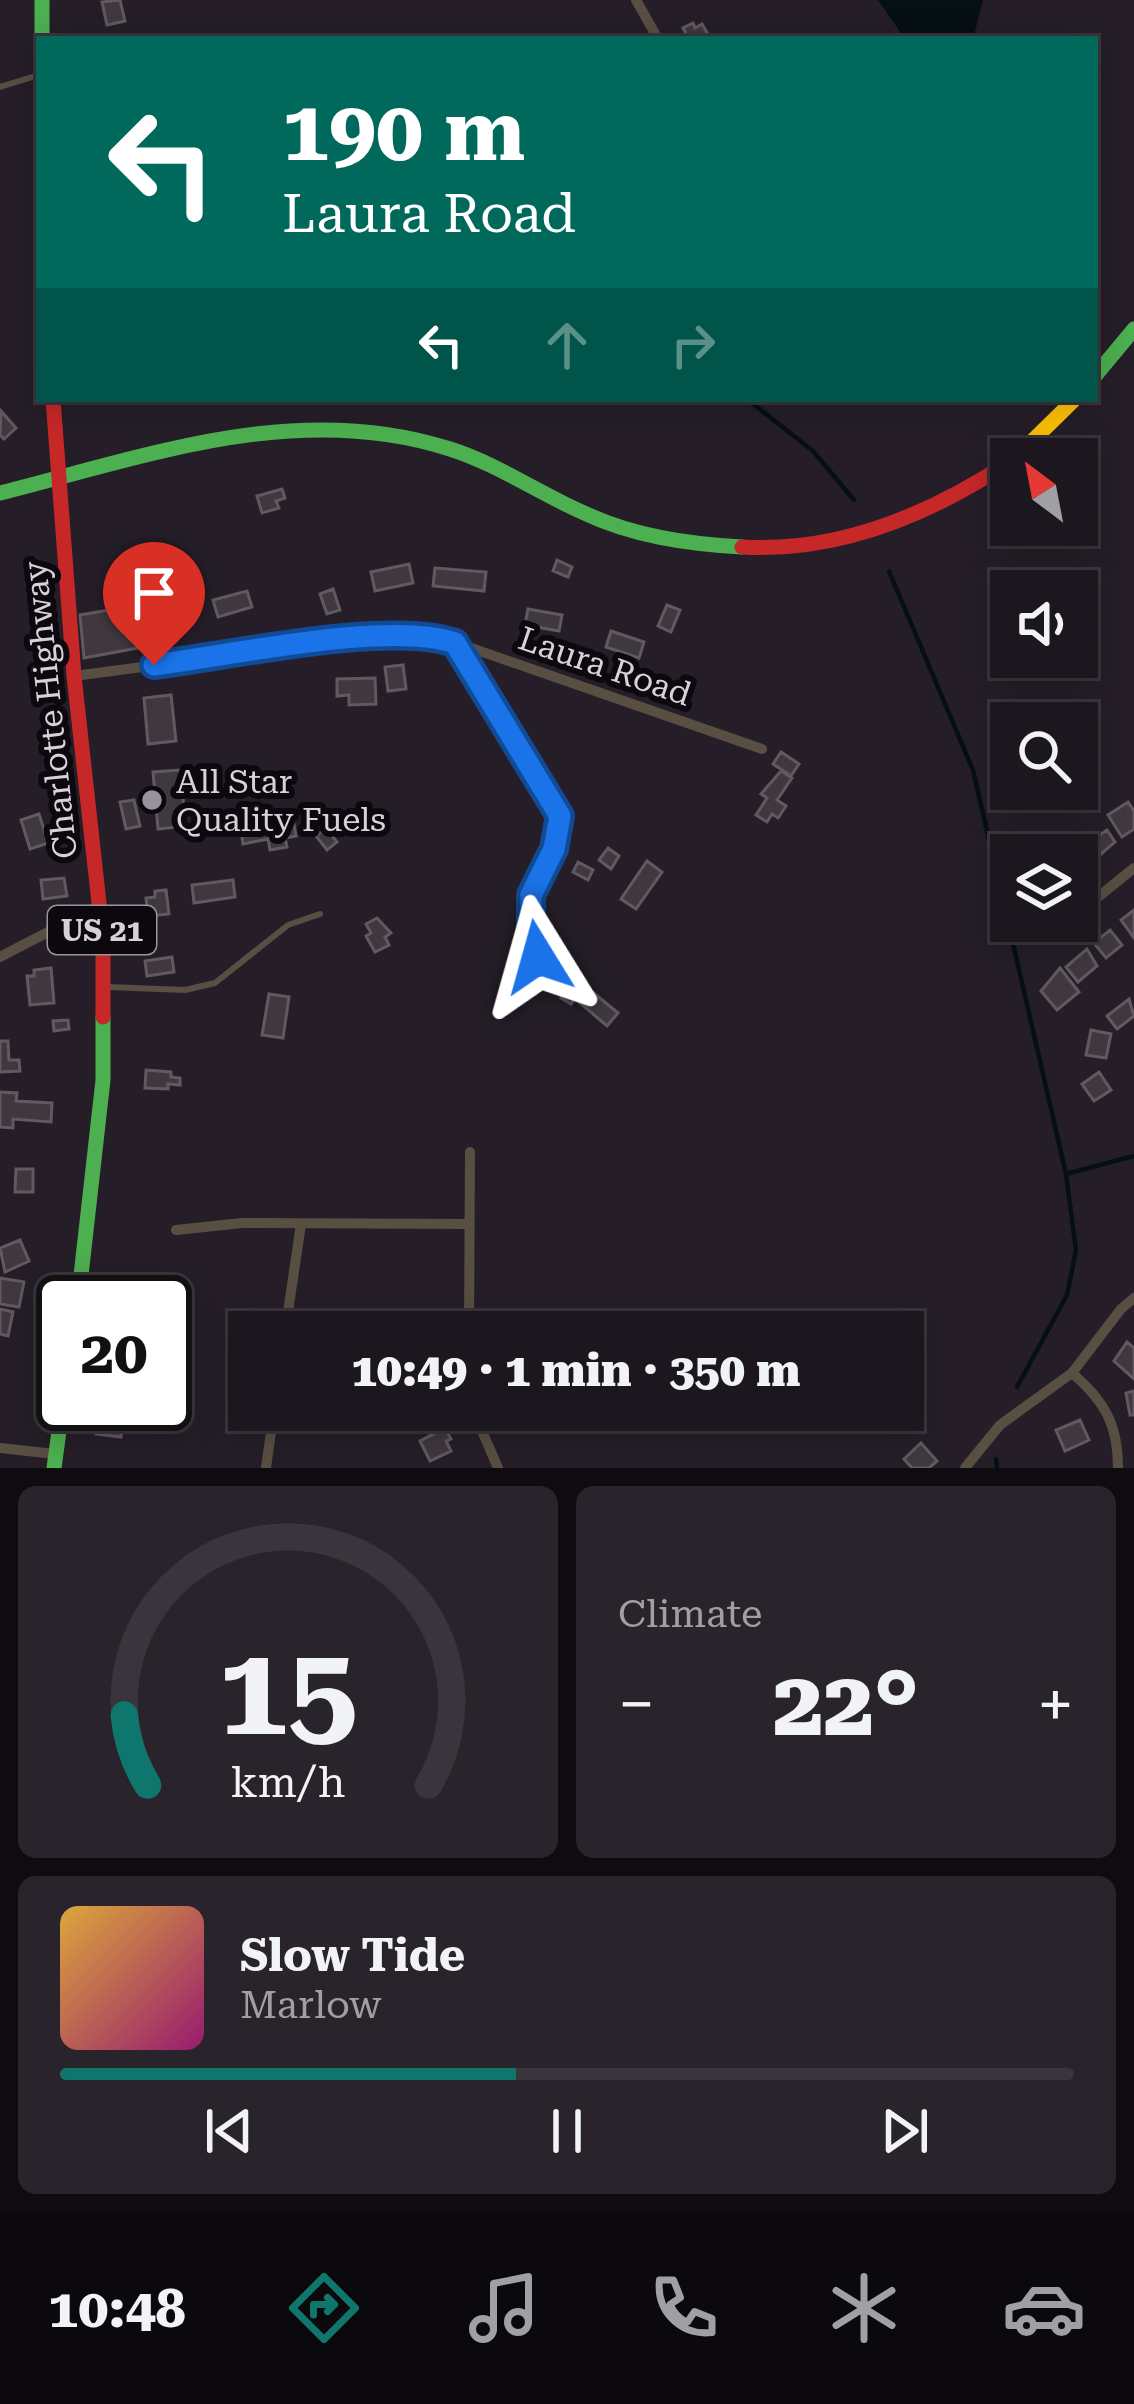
<!DOCTYPE html>
<html lang="en">
<head>
<meta charset="utf-8">
<style>
  body { margin:0; font-family:"Roboto Serif",serif; background:#29232b; color:#f1f3f6; height:100vh; display:flex; flex-direction:column; font-size:45px; white-space:nowrap }
  * { box-sizing:border-box; margin:0 }
  p { font-size:39px; color:#a09fa4 }
  .icon { flex:none; width:66px; height:66px; fill:none; stroke:currentColor; stroke-width:2; stroke-linecap:round; stroke-linejoin:round }
  .map { position:relative; height:1468px; overflow:hidden }
  .details { display:flex; flex-direction:column; gap:18px; padding:18px; background:#0f0c10; flex:1 }
  .details>* { flex:none }
  .banner { position:absolute; left:36px; top:36px; width:1062px; height:366px; border-radius:0px; box-shadow:0 6px 30px #0003,0 0 0 3px #3a353c; background:#00695c; color:#fff; overflow:hidden }
  .needle { width:78px; rotate:328deg }
  .controls { position:absolute; left:990px; top:438px; display:grid; gap:24px }
  .controls a { display:grid; place-items:center; width:108px; height:108px; border-radius:0px; background:#1c161e; box-shadow:0 6px 30px #0003,0 0 0 3px #3a353c; font-size:60px }
  .speed { position:absolute; left:36px; top:1275px; display:flex; gap:24px; font-size:60px; font-weight:700; text-align:center }
  .speed>* { display:grid; place-content:center; width:156px; height:156px; border-radius:50%; background:#1c161e; box-shadow:0 6px 30px #0003,0 0 0 3px #3a353c; line-height:1 }
  .speed .limit { border:6px solid #111; border-radius:18px; background:#fff; color:#111 }
  .pin { position:absolute; display:grid; place-items:center; width:102px; height:102px; color:#fff; margin:-123px -51px; border-radius:50% 50% 50% 0; rotate:-45deg; box-shadow:0 0 12px #0007 }
  .pin .icon { rotate:45deg }
  .me { position:absolute; width:132px; margin:-66px; rotate:352deg; stroke-linejoin:round; filter:drop-shadow(0 0 9px #0008) }
  .turn { display:flex; align-items:center; gap:42px; height:252px; padding:0 48px; font-size:54px }
  .turn .icon { width:156px; height:156px; stroke-width:2.5 }
  .turn b { display:block; font-size:84px; line-height:102px }
  .lanes { display:flex; align-items:center; height:114px; padding:0 48px; background:#0003; justify-content:center; gap:60px; direction:ltr }
  .lanes .off { opacity:.35 }
  .big { font-size:90px; font-weight:800; line-height:1.1 }
  .details .card { flex:1; display:flex; flex-direction:column; justify-content:center; gap:18px; min-width:0; padding:0 42px; border-radius:18px; background:#29232b }
  .details .dial { align-items:center; gap:0 }
  .dial svg { height:312px; overflow:visible; fill:none; stroke:#3a353c; stroke-width:7; stroke-linecap:round; text-anchor:middle }
  .dial text { fill:#f1f3f6; stroke:none }
  .song { display:flex; align-items:center; gap:36px }
  .cover { width:144px; height:144px; border-radius:18px; background:linear-gradient(135deg,hsl(40 70% 55%),hsl(320 70% 35%)) }
  .played { height:12px; border-radius:6px; background:linear-gradient(90deg,#0f766e 45%,#3a353c 45%) }
  .keys { display:flex; justify-content:space-around; direction:ltr }
  .heat { display:flex; justify-content:space-between; align-items:center; font-size:66px; direction:ltr }
  .details .tiles { flex:1; display:grid; gap:18px; grid-template-columns:1fr 1fr }
  .card:last-child { grid-column:span 2 }
  .trip { position:absolute; left:228px; top:1311px; width:696px; height:120px; border-radius:0px; background:#1c161e; box-shadow:0 6px 30px #0003,0 0 0 3px #3a353c; font-weight:800; line-height:120px; text-align:center }
  .dock { display:flex; height:192px; justify-content:space-around; align-items:center; background:#0b090c; color:#a09fa4 }
  .dock .icon { width:84px; height:84px }
  .dock .active { color:#0f766e }
  .dock b { font-size:54px; color:#f1f3f6 }
  .map>svg:first-child { display:block }
  .water { fill:#050f14 }
  .lines { fill:none; stroke-linecap:round; stroke-linejoin:round }
  .stream { stroke:#050f14; stroke-width:4.5 }
  .building { fill:#3f383f; stroke:#615960; stroke-width:3 }
  .lane { stroke:#594e42; stroke-width:6 }
  .street { stroke:#594e42; stroke-width:10 }
  .fast { stroke:#4caf50; stroke-width:15 }
  .slow { stroke:#ffc107; stroke-width:15 }
  .jam { stroke:#c62828; stroke-width:15 }
  .route-casing { stroke:#114b97; stroke-width:30 }
  .route { stroke:#1a73e8; stroke-width:21 }
  .poi-dot { fill:#99929c; stroke:#0c080e; stroke-width:4.5 }
  .labels { text-anchor:middle; dominant-baseline:central; stroke-width:12; stroke-linejoin:round; paint-order:stroke }
  .shield { fill:#0c080e; stroke:#9b959e; stroke-width:3 }
  .shield-label { font-size:30px; font-weight:bold; fill:#d8d1db }
  .street-label { font-size:33px; fill:#d8d1db; stroke:#0c080e }
  .poi-label { font-size:33px; fill:#d8d1db; stroke:#0c080e; text-anchor:start }
</style>
</head>
<body>
<div class="map">
<svg width="1134" height="1468" viewBox="0 0 1134 1468">
  <rect width="100%" height="100%" fill="#251e28"/>
  <path class="water" d="M 878,0 L 983,0 L 973,39 L 905,39 Z"/>
  <g class="lines">
    <path class="stream" d="M 747,399 L 813,451 L 854,500
      M 889,571 L 973,770 L 1066,1174 L 1076,1250 L 1067,1295 L 1017,1387
      M 1066,1174 L 1134,1156
      M 996,1459 L 997,1468"/>
  </g>
  <path class="building" d="M 120,0 L 125,21 L 107,25 L 102,2 Z
    M 693,23 L 695,28 L 702,24 L 711,39 L 689,39 L 683,28 Z
    M 1,411 L 16,428 L 4,439 L 0,435 Z
    M 282,489 L 285,498 L 276,501 L 279,508 L 262,513 L 257,496 Z
    M 557,560 L 572,567 L 568,577 L 553,571 Z
    M 409,564 L 413,583 L 375,591 L 371,572 Z
    M 435,568 L 486,572 L 484,591 L 433,586 Z
    M 177,574 L 183,605 L 167,609 L 162,577 Z
    M 333,589 L 340,610 L 327,614 L 320,594 Z
    M 247,591 L 252,607 L 218,617 L 213,600 Z
    M 667,605 L 680,610 L 671,632 L 658,626 Z
    M 132,606 L 138,648 L 84,658 L 80,615 Z
    M 528,609 L 562,615 L 559,631 L 525,625 Z
    M 611,631 L 644,642 L 639,658 L 606,647 Z
    M 403,665 L 406,689 L 388,691 L 385,667 Z
    M 375,678 L 376,704 L 349,705 L 349,695 L 337,696 L 337,679 Z
    M 171,695 L 176,741 L 148,744 L 144,698 Z
    M 781,752 L 799,764 L 791,776 L 773,764 Z
    M 180,770 L 186,826 L 158,829 L 153,772 Z
    M 781,771 L 792,778 L 777,800 L 786,806 L 778,818 L 772,814 L 767,822 L 756,815 L 767,798 L 761,794 Z
    M 134,800 L 140,826 L 126,829 L 120,802 Z
    M 1128,802 L 1134,811 L 1134,829 L 1122,837 L 1108,815 Z
    M 292,813 L 296,836 L 285,838 L 287,847 L 270,850 L 268,839 L 243,844 L 240,823 Z
    M 39,814 L 48,843 L 30,849 L 21,820 Z
    M 326,828 L 337,842 L 327,850 L 316,836 Z
    M 1107,830 L 1115,842 L 1093,861 L 1083,846 Z
    M 608,848 L 619,856 L 611,869 L 599,860 Z
    M 647,861 L 662,872 L 636,909 L 621,899 Z
    M 578,862 L 593,870 L 588,880 L 573,872 Z
    M 64,878 L 67,896 L 43,899 L 41,880 Z
    M 233,880 L 235,897 L 194,903 L 192,885 Z
    M 166,890 L 169,914 L 148,916 L 146,898 L 155,897 L 155,891 Z
    M 1134,910 L 1134,938 L 1121,920 Z
    M 377,918 L 391,933 L 385,937 L 389,945 L 375,952 L 366,936 L 371,933 L 366,924 Z
    M 1110,930 L 1122,945 L 1106,958 L 1094,943 Z
    M 1087,949 L 1097,966 L 1078,982 L 1066,967 Z
    M 172,957 L 174,972 L 147,976 L 145,961 Z
    M 51,968 L 54,1003 L 30,1005 L 27,976 L 34,976 L 34,970 Z
    M 1060,968 L 1079,992 L 1057,1010 L 1041,991 Z
    M 568,987 L 578,994 L 571,1004 L 561,998 Z
    M 589,989 L 618,1013 L 607,1026 L 579,1002 Z
    M 269,994 L 289,997 L 283,1038 L 262,1035 Z
    M 1129,999 L 1134,1016 L 1117,1029 L 1107,1016 Z
    M 68,1020 L 69,1029 L 54,1031 L 53,1021 Z
    M 1091,1030 L 1111,1034 L 1106,1058 L 1086,1055 Z
    M 0,1041 L 8,1041 L 9,1060 L 19,1060 L 20,1071 L 0,1072 Z
    M 146,1070 L 171,1072 L 171,1077 L 180,1078 L 180,1085 L 168,1084 L 168,1089 L 145,1088 Z
    M 1099,1072 L 1111,1090 L 1094,1101 L 1082,1084 Z
    M 0,1092 L 17,1093 L 16,1101 L 52,1103 L 51,1122 L 13,1119 L 13,1128 L 0,1127 Z
    M 16,1169 L 33,1169 L 33,1192 L 15,1192 Z
    M 20,1240 L 29,1261 L 5,1272 L 0,1248 Z
    M 0,1278 L 24,1282 L 19,1307 L 0,1304 Z
    M 0,1309 L 13,1312 L 8,1336 L 0,1334 Z
    M 1127,1342 L 1134,1348 L 1134,1379 L 1114,1361 Z
    M 1134,1391 L 1134,1415 L 1130,1415 L 1126,1393 Z
    M 99,1410 L 113,1412 L 112,1421 L 122,1422 L 121,1437 L 96,1434 Z
    M 1080,1420 L 1089,1440 L 1065,1451 L 1056,1430 Z
    M 445,1428 L 451,1439 L 446,1441 L 451,1451 L 430,1461 L 420,1441 Z
    M 921,1443 L 937,1461 L 929,1468 L 912,1468 L 904,1459 Z"/>
  <g class="lines">
    <path class="lane" d="M 0,87 L 39,75
      M 457,646 L 559,816 L 554,849 L 537,876 L 529,908 L 546,979
      M 108,987 L 185,990 L 215,983 L 288,925 L 320,914"/>
    <path class="street" d="M 636,0 L 658,39
      M 74,676 L 369,637 L 431,634 L 762,749
      M 1077,914 L 1134,868
      M 1041,930 L 1055,929 L 1069,921
      M 0,957 L 100,905
      M 176,1230 L 242,1223 L 469,1224
      M 285,1332 L 301,1224
      M 469,1332 L 470,1152
      M 1072,1373 C 1105,1401 1118,1425 1118,1468
      M 473,1410 L 498,1468
      M 0,1448 L 55,1454
      M 266,1468 L 274,1410
      M 965,1468 L 1000,1425 L 1072,1373 L 1121,1309 L 1134,1298"/>
    <path class="fast" d="M 42,0 L 42,39
      M 1095,376 L 1134,329
      M 0,493 C 147,456 299,400 450,449 C 497,464 537,492 582,512 C 632,536 687,544 742,547
      M 78,1302 L 103,1080 L 103,1017
      M 54,1468 L 63,1402"/>
    <path class="slow" d="M 1014,459 L 1075,399"/>
    <path class="jam" d="M 53,399 L 74,676 L 103,939 L 103,1017
      M 742,547 C 840,553 931,514 1011,461"/>
  </g>
  <g class="lines">
    <defs>
      <path id="route" d="M 154,665 C 228,656 390,620 455,643 L 560,816 L 554,849 L 531,895 L 531,927 L 538,957"/>
    </defs>
    <use href="#route" class="route-casing"/>
    <use href="#route" class="route"/>
  </g>
  <circle class="poi-dot" cx="152" cy="800" r="12"/>
  <g class="labels">
    <rect class="shield" x="48" y="906" width="108" height="48" rx="9"/>
    <g class="shield-label">
      <text x="102" y="930">US 21</text>
    </g>
    <g class="street-label">
      <text transform="translate(605 666) rotate(19)">Laura Road</text>
      <text transform="translate(50 710) rotate(-96)">Charlotte Highway</text>
    </g>
    <g class="poi-label">
      <text x="176" y="781">All Star<tspan x="176" dy="38">Quality Fuels</tspan></text>
    </g>
  </g>
</svg>
<div class="controls">
<a><svg class="needle" viewBox="-14 -14 28 28"><path d="M0-13l5 13h-10z" fill="#e53935"/><path d="M0 13l5-13h-10z" fill="#a09fa4"/></svg></a>
<a><svg class="icon" aria-label="sound" viewBox="0 0 24 24"><path d="M4 9h4l5-4v14l-5-4H4zM17 9q2 3 0 6"/></svg></a>
<a><svg class="icon" aria-label="search" viewBox="0 0 24 24"><circle cx="10" cy="10" r="6"/><path d="M15 15l6 6"/></svg></a>
<a><svg class="icon" aria-label="layers" viewBox="0 0 24 24"><path d="M12 4l9 5-9 5-9-5zM3 14l9 5 9-5"/></svg></a>
</div>
<div class="speed"><div class="limit">20</div></div>
<div class="pin" style="left:154px;top:665px;background:#d93025"><svg class="icon" aria-label="arrive" viewBox="0 0 24 24"><path d="M6 21V4h12l-3 4 3 4H6"/></svg></div>
<svg class="me" style="left:538px;top:957px" viewBox="-20 -20 40 40"><path d="M0-17L14 15 0 8-14 15z" fill="#1a73e8" stroke="#fff" stroke-width="4"/></svg>
<div class="trip">10:49 · 1 min · 350 m</div>
<div class="banner">
<div class="turn"><svg class="icon" aria-label="left" viewBox="0 0 24 24"><path d="M17 20v-9H6M10 6l-5 5 5 5"/></svg><div><b>190 m</b>Laura Road</div></div>
<div class="lanes"><svg class="icon" aria-label="left" viewBox="0 0 24 24"><path d="M17 20v-9H6M10 6l-5 5 5 5"/></svg><svg class="icon off" aria-label="ahead" viewBox="0 0 24 24"><path d="M12 20V5M6 11l6-6 6 6"/></svg><svg class="icon off" aria-label="right" viewBox="0 0 24 24"><path d="M7 20v-9h11M14 6l5 5-5 5"/></svg></div>
</div>
</div>
<section class="details">
<div class="tiles">
<div class="card dial"><svg viewBox="0 0 100 80">
<path d="M14 69A42 42 0 1 1 86 69"/>
<path d="M14 69A42 42 0 0 1 8 51" stroke="#0f766e"/>
<text x="50" y="56" font-size="32" font-weight="700">15</text>
<text x="50" y="72" font-size="11">km/h</text>
</svg></div>
<div class="card"><p>Climate</p>
<div class="heat"><a>−</a><b class="big">22°</b><a>+</a></div>
</div>
<div class="card">
<div class="song"><i class="cover"></i><div><b>Slow Tide</b><p>Marlow</p></div></div>
<div class="played"></div>
<div class="keys"><svg class="icon" aria-label="previous" viewBox="0 0 24 24"><path d="M18 5L8 12l10 7zM5 5v14"/></svg><svg class="icon" aria-label="pause" viewBox="0 0 24 24"><path d="M8 5v14M16 5v14"/></svg><svg class="icon" aria-label="next" viewBox="0 0 24 24"><path d="M6 5l10 7-10 7zM19 5v14"/></svg></div>
</div>
</div>
</section>
<nav class="dock">
<b>10:48</b>
<svg class="icon active" aria-label="directions" viewBox="0 0 24 24"><path d="M12 3l9 9-9 9-9-9zM9 14v-3h6M13 9l2 2-2 2"/></svg>
<svg class="icon" aria-label="music" viewBox="0 0 24 24"><path d="M9 18V5l10-2v13"/><circle cx="6" cy="18" r="3"/><circle cx="16" cy="16" r="3"/></svg>
<svg class="icon" aria-label="phone" viewBox="0 0 24 24"><path d="M5 4h4l2 5-3 2q2 4 5 5l2-3 5 2v4C11 20 4 13 5 4z"/></svg>
<svg class="icon" aria-label="climate" viewBox="0 0 24 24"><path d="M12 3v18M4 7l16 10M4 17L20 7"/></svg>
<svg class="icon" aria-label="car" viewBox="0 0 24 24"><path d="M5 17H2v-5l4-1 3-4h7l3 4 3 1v5h-3M9 17h6M6 11h13"/><circle cx="7" cy="17" r="2"/><circle cx="17" cy="17" r="2"/></svg>
</nav>
</body>
</html>
